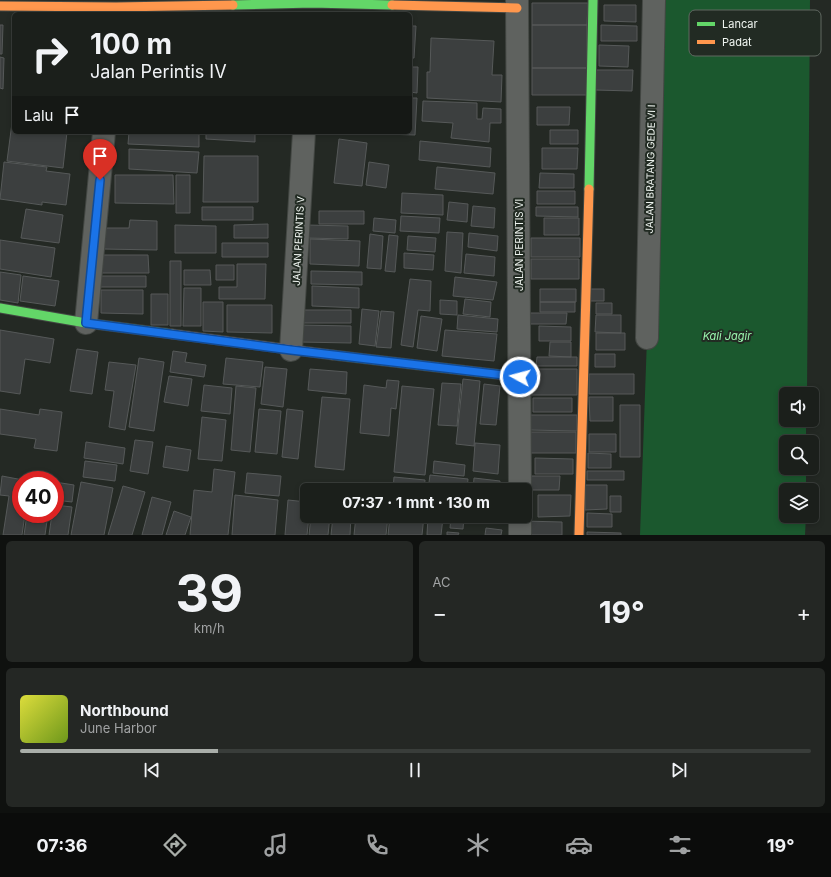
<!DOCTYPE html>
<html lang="id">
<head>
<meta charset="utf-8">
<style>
  body { margin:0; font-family:Inter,sans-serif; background:#242724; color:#f1f3f6; height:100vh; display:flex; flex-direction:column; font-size:15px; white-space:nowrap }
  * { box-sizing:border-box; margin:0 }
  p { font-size:13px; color:#a0a2a3 }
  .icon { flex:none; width:22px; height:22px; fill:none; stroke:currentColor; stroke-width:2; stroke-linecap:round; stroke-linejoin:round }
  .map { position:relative; height:535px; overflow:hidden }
  .drawer { display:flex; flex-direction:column; gap:6px; padding:6px; background:#0f110f; flex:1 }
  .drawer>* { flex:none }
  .banner { position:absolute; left:12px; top:12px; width:400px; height:122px; border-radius:6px; box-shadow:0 2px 6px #0003,0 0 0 1px #393d3a; background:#1b1f1b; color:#f1f3f6; overflow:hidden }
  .tools { position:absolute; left:779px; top:387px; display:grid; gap:8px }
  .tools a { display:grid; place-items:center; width:40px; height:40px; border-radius:6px; background:#1b1f1b; box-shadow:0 2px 6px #0003,0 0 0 1px #393d3a; font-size:20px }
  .speed { position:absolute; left:12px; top:471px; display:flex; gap:8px; font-size:20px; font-weight:700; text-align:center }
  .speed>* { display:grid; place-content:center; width:52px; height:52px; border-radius:50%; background:#1b1f1b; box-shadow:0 2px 6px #0003,0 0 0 1px #393d3a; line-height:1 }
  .speed .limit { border:6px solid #d22; background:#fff; color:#111 }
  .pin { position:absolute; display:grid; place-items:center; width:34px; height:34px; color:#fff; margin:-41px -17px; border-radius:50% 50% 50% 0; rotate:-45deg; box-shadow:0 0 4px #0007 }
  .pin .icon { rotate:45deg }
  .me { position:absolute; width:44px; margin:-22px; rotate:277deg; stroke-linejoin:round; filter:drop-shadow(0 0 3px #0008) }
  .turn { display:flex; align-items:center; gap:14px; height:84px; padding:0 12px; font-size:18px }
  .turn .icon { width:52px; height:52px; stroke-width:2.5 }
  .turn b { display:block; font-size:28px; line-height:34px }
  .then { display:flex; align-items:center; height:38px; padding:0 12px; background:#0003; gap:8px; font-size:15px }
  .big { font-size:30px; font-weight:700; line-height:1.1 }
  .drawer .card { flex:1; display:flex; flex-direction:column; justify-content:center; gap:6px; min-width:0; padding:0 14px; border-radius:6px; background:#242724 }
  .drawer .dial { align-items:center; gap:0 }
  .dial b { font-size:52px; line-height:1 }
  .song { display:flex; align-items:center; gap:12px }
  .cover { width:48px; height:48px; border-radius:6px; background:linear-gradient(135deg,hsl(60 70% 55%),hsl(80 70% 35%)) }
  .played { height:4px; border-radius:2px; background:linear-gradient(90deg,#a9aea9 25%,#393d3a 25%) }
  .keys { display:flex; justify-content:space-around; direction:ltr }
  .heat { display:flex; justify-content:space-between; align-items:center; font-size:22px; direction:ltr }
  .drawer .tiles { flex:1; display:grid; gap:6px; grid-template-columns:1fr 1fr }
  .card:last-child { grid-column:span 2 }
  .trip { position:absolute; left:300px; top:483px; width:232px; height:40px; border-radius:6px; background:#1b1f1b; box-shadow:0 2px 6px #0003,0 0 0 1px #393d3a; font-weight:700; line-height:40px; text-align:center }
  .dock { display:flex; height:64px; justify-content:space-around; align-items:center; background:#0b0c0b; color:#a0a2a3 }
  .dock .icon { width:28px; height:28px }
  .dock .current { color:#a9aea9 }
  .dock b { font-size:18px; color:#f1f3f6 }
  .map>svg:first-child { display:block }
  .water { fill:#1b582e }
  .building { fill:#3c3f3f; stroke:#565959 }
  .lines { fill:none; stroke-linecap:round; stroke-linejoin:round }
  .street-casing { stroke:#434743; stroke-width:24 }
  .fast-casing { stroke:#434743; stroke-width:11 }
  .slow-casing { stroke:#434743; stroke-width:11 }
  .street { stroke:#5f625f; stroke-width:22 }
  .fast { stroke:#63d668; stroke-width:9 }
  .slow { stroke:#ff974d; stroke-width:9 }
  .route-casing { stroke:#114b97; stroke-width:10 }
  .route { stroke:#1a73e8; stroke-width:7 }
  .labels { text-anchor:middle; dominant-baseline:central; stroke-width:4; stroke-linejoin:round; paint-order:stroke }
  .street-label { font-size:10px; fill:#f0f6f1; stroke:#222b23 }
  .water-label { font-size:11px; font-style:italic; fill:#9af5ae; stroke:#222b23 }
  .key { fill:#222b23; stroke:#606861; stroke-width:1 }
  .key-label { font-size:11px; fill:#f0f6f1 }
</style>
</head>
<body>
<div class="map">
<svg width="831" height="535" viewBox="0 0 831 535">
  <rect width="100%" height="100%" fill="#242924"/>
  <path class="water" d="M 659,0 L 810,0 L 807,394 L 786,394 L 786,420 L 806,420 L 806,442 L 786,442 L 786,468 L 806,468 L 806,490 L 786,490 L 786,516 L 806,516 L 805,535 L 640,535 Z"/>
  <path class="building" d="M 532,3 L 588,3 L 587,25 L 532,25 Z
    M 604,5 L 636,5 L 636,22 L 604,21 Z
    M 0,25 L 3,25 L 2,54 L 0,54 Z
    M 532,25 L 587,25 L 587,68 L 532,68 Z
    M 601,25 L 637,26 L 637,41 L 601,41 Z
    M 410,26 L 416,26 L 414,58 L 410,58 Z
    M 14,34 L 14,67 L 12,66 Z
    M 431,38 L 494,41 L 492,75 L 502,75 L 501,102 L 427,98 L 427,72 L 430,72 Z
    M 599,45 L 629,46 L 628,67 L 599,66 Z
    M 0,57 L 4,58 L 3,89 L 0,88 Z
    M 410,67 L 418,67 L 417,93 L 410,92 Z
    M 532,68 L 587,68 L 588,95 L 532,95 Z
    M 596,70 L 633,70 L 632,91 L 595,90 Z
    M 410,98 L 417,98 L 415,135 L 384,134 L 384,132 L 410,132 Z
    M 423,101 L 477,103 L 477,119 L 482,119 L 483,108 L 501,109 L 501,123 L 490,123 L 489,142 L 451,138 L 453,123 L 422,121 Z
    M 537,107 L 570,107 L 569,125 L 537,125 Z
    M 12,123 L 14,123 L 14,132 L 67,132 L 63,168 L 7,161 Z
    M 550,130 L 578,130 L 578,144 L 550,144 Z
    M 129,132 L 199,132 L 199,147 L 128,144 Z
    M 206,132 L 255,132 L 255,142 L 206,139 Z
    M 339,139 L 367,143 L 362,186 L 334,183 Z
    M 420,141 L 491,148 L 490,167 L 419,160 Z
    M 542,148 L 578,148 L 577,169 L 542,169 Z
    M 129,149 L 199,152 L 197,173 L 129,169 Z
    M 204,156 L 258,156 L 258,202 L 203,202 Z
    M 4,162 L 47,167 L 46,171 L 70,174 L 66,205 L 42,202 L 42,205 L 0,199 Z
    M 369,162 L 389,165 L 386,188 L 366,185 Z
    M 437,167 L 495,173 L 493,194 L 435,189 Z
    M 540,173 L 574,174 L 574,188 L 539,188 Z
    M 115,175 L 173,175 L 174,204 L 115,203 Z
    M 176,175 L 190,175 L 190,213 L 176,213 Z
    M 537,191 L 575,191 L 575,204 L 537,204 Z
    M 402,193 L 443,195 L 443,215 L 401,213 Z
    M 449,202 L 468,204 L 467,222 L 447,220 Z
    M 473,206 L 495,208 L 494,228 L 471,226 Z
    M 202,207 L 253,207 L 253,220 L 202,220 Z
    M 536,207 L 578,207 L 578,217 L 536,216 Z
    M 26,209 L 63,215 L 59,243 L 21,238 Z
    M 319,211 L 364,211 L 364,224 L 319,224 Z
    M 401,216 L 440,218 L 439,233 L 400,231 Z
    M 374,218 L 396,220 L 395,233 L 373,231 Z
    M 544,218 L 579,218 L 579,235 L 544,235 Z
    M 130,220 L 157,221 L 157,250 L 103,249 L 102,228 L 129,228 Z
    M 268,224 L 268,238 L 234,238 L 234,225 Z
    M 175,225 L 216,226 L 216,253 L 175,253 Z
    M 307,225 L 348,226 L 348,239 L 306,238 Z
    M 447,232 L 463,233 L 461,273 L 445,271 Z
    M 469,233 L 498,236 L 497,251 L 468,247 Z
    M 370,234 L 383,236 L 381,269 L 367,268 Z
    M 389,235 L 398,236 L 395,272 L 385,271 Z
    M 408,236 L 436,238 L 435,252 L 407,250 Z
    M 531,238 L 580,238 L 580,257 L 531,257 Z
    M 310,239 L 360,241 L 359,266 L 310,264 Z
    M 0,240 L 55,248 L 51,277 L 0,269 Z
    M 222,243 L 268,243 L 268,257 L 222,257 Z
    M 404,253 L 434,255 L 433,270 L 404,268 Z
    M 466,254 L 495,257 L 494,276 L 464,273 Z
    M 100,255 L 148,255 L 149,273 L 100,273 Z
    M 531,259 L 579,259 L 579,279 L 531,279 Z
    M 170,261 L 181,261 L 181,326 L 170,326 Z
    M 237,264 L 266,264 L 265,299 L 219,299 L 219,287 L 237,287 Z
    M 216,265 L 234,265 L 234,280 L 216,280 Z
    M 184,270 L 210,270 L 211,285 L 184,285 Z
    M 311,271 L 362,272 L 362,285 L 311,284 Z
    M 0,272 L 21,275 L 18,303 L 0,300 Z
    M 23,276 L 59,281 L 55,306 L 20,301 Z
    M 100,276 L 146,276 L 146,287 L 100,287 Z
    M 455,277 L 497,282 L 493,300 L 453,296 Z
    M 410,279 L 431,281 L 430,311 L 418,310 L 413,347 L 401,345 Z
    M 312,286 L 359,288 L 359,308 L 312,306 Z
    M 184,288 L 201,288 L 201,326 L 183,326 Z
    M 540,289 L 576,289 L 576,302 L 540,302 Z
    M 589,289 L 604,289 L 604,301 L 589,301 Z
    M 101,290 L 143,290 L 143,314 L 101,313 Z
    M 151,294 L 168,294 L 168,325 L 151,325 Z
    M 465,299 L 491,302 L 490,317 L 463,314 Z
    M 440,300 L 457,301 L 457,315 L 440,314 Z
    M 203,302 L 223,302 L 223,332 L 203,331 Z
    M 540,302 L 575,302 L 575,312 L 540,312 Z
    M 596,303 L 612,303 L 612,314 L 596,314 Z
    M 227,305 L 272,305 L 272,333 L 227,332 Z
    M 362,309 L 379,311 L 375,346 L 359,344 Z
    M 298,310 L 351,310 L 351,323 L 298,323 Z
    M 381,311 L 394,312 L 391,348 L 376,347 Z
    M 528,313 L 567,313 L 566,324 L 529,324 Z
    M 458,315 L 498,319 L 497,332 L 457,329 Z
    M 596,315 L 621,315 L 621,333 L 595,332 Z
    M 421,316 L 442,319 L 437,351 L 417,348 Z
    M 299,325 L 351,326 L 351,343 L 299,342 Z
    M 539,326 L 571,327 L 571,341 L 539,341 Z
    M 0,330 L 54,339 L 50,363 L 25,359 L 20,394 L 0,391 Z
    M 445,330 L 497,334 L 494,361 L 442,356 Z
    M 596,333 L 625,333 L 625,350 L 596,350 Z
    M 550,342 L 571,342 L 571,357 L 549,356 Z
    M 77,349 L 98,352 L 92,394 L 70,391 Z
    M 173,351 L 187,353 L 185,362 L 206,365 L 204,377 L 170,372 Z
    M 595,354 L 615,354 L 615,367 L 595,367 Z
    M 537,357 L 577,357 L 577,366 L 536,366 Z
    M 139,358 L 164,362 L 154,431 L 129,427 Z
    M 226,358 L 263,362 L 260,387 L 223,384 Z
    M 109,362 L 136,365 L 125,430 L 109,427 L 114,391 L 105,390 Z
    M 265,367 L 287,369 L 283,407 L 261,404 Z
    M 310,369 L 347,372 L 346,394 L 308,390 Z
    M 530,369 L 577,369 L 577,395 L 530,395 Z
    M 589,374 L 634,374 L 634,394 L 589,394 Z
    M 169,376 L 192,379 L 188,406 L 164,402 Z
    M 463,379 L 480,381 L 474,446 L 456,444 Z
    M 387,380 L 399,381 L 396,409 L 391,408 L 389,436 L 360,433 L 364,385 L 386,388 Z
    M 442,383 L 461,384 L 457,426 L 438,425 Z
    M 484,384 L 500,386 L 496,425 L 480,424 Z
    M 204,385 L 232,388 L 230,414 L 201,411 Z
    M 236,386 L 256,388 L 250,452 L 231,450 Z
    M 402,386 L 434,389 L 425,475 L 394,472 Z
    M 322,397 L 350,399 L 344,470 L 315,467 Z
    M 589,397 L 613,397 L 613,421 L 590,421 Z
    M 533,398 L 572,398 L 572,412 L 533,412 Z
    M 620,405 L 640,405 L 640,457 L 620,457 Z
    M 0,409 L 39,415 L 40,409 L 62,412 L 57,451 L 34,448 L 36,439 L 0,434 Z
    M 259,409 L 281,411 L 277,454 L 255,452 Z
    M 287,409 L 303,411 L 298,459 L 282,457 Z
    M 528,415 L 577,415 L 577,431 L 529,430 Z
    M 202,417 L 226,420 L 222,461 L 198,459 Z
    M 528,432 L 576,432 L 576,453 L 528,453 Z
    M 589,434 L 616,434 L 616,452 L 589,452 Z
    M 135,440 L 153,442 L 148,474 L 130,471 Z
    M 86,442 L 125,448 L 123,464 L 84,458 Z
    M 475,443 L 500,445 L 498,474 L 473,471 Z
    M 166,446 L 191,450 L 188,471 L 163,467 Z
    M 588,453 L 611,454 L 611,468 L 588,468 Z
    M 535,458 L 573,459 L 573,474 L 535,474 Z
    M 85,461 L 117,465 L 115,481 L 83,477 Z
    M 434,461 L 465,465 L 464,476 L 433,473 Z
    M 214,469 L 235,472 L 228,535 L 190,535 L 194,490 L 212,492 Z
    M 587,471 L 624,471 L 624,480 L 587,480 Z
    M 247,473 L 281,476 L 279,496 L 245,493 Z
    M 33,474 L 54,477 L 53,480 L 32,480 Z
    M 430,475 L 468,479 L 467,490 L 428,490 Z
    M 2,476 L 23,480 L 21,480 L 21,514 L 25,514 L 22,535 L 3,535 L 9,496 L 0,495 Z
    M 531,476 L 560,476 L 559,490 L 531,490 Z
    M 394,477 L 425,480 L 424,490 L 393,489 Z
    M 474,478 L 500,481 L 499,490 L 473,490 Z
    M 55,482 L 74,485 L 72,502 L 55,500 Z
    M 81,482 L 113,488 L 104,535 L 71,535 Z
    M 585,485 L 607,485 L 607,509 L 585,510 Z
    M 123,486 L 145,492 L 132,535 L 108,535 Z
    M 235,495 L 278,500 L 275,535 L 232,535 Z
    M 538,495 L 571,495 L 570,516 L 538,517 Z
    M 610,496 L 621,496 L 621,512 L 610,512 Z
    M 152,497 L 171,502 L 162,535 L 142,535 Z
    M 288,500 L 307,502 L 307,516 L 309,516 L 307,535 L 285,535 Z
    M 55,505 L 72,507 L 68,535 L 49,535 L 52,514 L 55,514 Z
    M 174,511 L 191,517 L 185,535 L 166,535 Z
    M 587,513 L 612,514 L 612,527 L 587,527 Z
    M 27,514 L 48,514 L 45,535 L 24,535 Z
    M 311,516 L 330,516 L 328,535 L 309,535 Z
    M 333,516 L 351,516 L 350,535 L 331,535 Z
    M 356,516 L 388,516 L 386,535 L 354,535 Z
    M 390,516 L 424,516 L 422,535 L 388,535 Z
    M 451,516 L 464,516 L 463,529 L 450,528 Z
    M 428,517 L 443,518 L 441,535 L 427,535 Z
    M 523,521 L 562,522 L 562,535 L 523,535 Z
    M 486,528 L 502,530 L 501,535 L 485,535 Z
    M 447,532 L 459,533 L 458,535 L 447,535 Z
    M 587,532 L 621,533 L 621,535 L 587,535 Z"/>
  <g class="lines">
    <defs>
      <path id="street" d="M 517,0 L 520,490
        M 86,323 L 104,132
        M 647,338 L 654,0
        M 291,350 L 304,132
        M 520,516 L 520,535"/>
      <path id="fast" d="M 233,5 L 312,3 L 392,5
        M 589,189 L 593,0
        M 0,308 L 86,323 L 172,334
        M 333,355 L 520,377"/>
      <path id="slow" d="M 392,5 L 517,8
        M 0,6 L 116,7 L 233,5
        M 172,334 L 333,355
        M 579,535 L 589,189"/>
    </defs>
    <use href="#street" class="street-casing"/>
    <use href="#fast" class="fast-casing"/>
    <use href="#slow" class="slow-casing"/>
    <use href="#street" class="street"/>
    <use href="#fast" class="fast"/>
    <use href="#slow" class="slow"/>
  </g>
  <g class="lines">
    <defs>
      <path id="route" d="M 100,180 L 86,323 L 291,350 L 520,377"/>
    </defs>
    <use href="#route" class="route-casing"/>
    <use href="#route" class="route"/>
  </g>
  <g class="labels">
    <g class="street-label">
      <text transform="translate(650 169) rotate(-89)">JALAN BRATANG GEDE VI I</text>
      <text transform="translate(298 241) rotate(-87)">JALAN PERINTIS V</text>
      <text transform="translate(519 245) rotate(-90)">JALAN PERINTIS VI</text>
    </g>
    <g class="water-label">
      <text x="727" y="336">Kali Jagir</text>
    </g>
  </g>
  <rect x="689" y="10" width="132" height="46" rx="6" class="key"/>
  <rect x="697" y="22" width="18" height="4" fill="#63d668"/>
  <rect x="697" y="40" width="18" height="4" fill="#ff974d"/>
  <g class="key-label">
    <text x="722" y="28">Lancar</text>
    <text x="722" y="46">Padat</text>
  </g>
</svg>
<div class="tools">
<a><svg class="icon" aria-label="sound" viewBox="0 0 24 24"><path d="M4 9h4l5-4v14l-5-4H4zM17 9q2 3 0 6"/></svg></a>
<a><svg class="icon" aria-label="search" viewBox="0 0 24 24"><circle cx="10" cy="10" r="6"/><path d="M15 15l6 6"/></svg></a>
<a><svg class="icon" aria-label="layers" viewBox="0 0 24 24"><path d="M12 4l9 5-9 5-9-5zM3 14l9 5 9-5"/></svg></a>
</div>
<div class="speed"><div class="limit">40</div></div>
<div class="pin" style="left:100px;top:180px;background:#d93025"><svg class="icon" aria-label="arrive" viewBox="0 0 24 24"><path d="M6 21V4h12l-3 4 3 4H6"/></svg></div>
<svg class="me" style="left:520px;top:377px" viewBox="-20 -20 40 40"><circle r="17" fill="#1a73e8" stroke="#fff" stroke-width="3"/><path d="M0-11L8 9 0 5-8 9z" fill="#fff"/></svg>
<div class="trip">07:37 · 1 mnt · 130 m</div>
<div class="banner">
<div class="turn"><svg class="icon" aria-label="right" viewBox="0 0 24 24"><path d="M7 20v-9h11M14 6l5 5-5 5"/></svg><div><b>100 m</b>Jalan Perintis IV</div></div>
<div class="then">Lalu<svg class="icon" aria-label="arrive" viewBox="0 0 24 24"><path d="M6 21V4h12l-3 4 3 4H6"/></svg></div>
</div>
</div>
<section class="drawer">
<div class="tiles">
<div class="card dial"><b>39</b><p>km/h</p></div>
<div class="card"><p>AC</p>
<div class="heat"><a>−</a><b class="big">19°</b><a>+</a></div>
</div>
<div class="card">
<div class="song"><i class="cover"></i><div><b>Northbound</b><p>June Harbor</p></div></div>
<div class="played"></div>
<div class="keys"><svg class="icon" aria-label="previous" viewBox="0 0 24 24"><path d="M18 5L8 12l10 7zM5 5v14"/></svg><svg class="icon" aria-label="pause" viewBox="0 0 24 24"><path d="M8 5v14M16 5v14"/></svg><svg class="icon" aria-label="next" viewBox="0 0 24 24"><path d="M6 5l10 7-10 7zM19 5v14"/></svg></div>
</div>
</div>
</section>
<nav class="dock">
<b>07:36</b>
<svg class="icon current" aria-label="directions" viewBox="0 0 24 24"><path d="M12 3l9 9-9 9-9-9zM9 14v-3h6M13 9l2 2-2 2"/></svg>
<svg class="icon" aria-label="music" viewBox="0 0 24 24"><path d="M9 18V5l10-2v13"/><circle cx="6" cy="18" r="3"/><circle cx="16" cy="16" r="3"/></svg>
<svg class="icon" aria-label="phone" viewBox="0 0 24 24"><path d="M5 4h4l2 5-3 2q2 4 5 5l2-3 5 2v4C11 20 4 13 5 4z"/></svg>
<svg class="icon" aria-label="climate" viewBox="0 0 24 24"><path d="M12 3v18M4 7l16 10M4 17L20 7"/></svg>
<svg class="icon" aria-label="car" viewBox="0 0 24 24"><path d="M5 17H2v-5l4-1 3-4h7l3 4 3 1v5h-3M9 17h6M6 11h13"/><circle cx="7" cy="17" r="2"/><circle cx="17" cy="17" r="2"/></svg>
<svg class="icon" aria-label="filters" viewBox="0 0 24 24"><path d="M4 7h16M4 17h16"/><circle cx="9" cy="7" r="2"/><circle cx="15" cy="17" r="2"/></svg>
<b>19°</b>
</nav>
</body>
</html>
